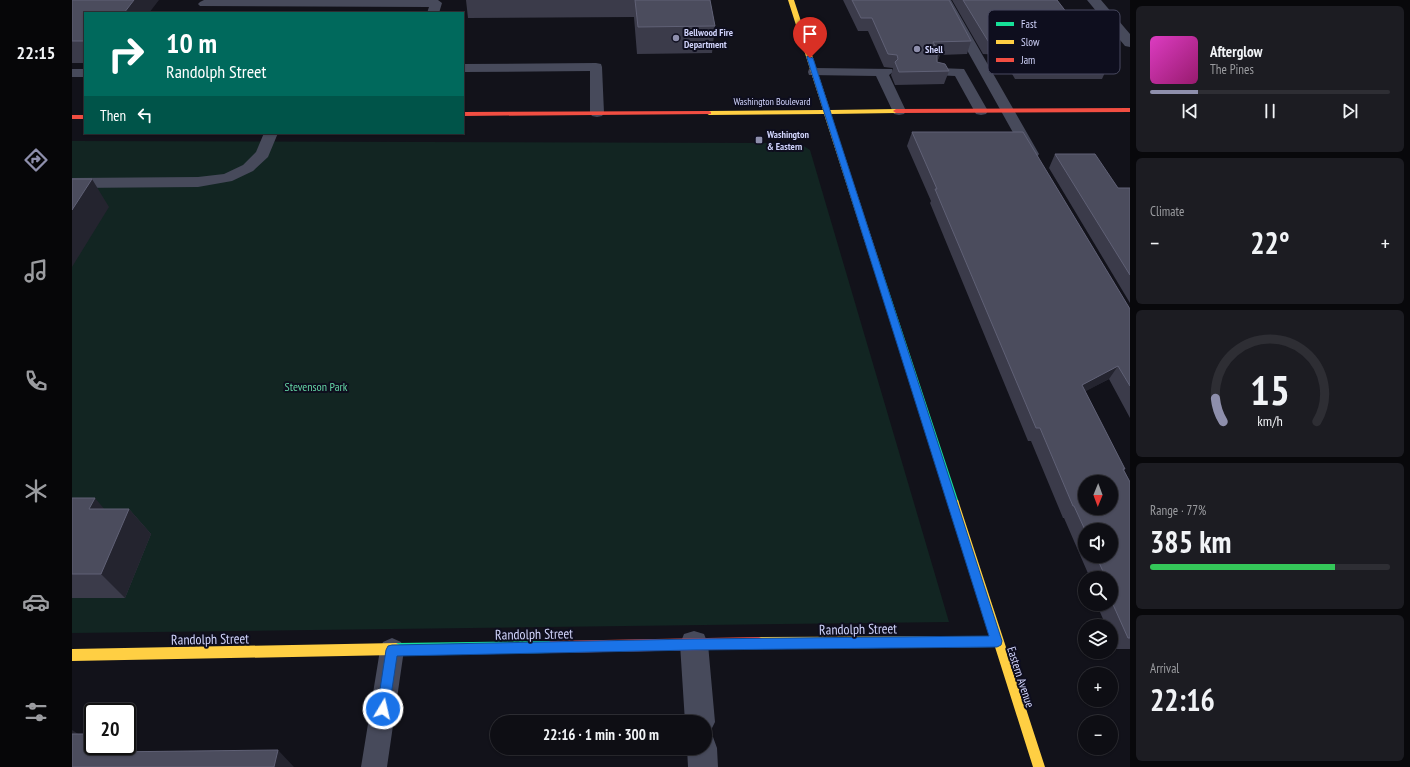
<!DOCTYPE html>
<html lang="en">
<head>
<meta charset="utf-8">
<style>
  body { margin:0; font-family:"PT Sans Narrow",sans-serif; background:#1c1c22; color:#f1f3f6; height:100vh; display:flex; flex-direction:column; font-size:15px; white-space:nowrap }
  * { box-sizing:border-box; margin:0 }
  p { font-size:13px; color:#9b9ca0 }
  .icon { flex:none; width:22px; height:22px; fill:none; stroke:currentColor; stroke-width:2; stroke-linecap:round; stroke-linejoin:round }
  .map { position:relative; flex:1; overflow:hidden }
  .drawer { display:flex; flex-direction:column; gap:6px; padding:6px; background:#08080b; width:280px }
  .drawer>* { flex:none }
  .top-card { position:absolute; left:12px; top:12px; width:380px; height:122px; border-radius:0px; box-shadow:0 1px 3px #0004,0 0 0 1px #2e2e34; background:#00695c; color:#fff; overflow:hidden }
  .needle { width:26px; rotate:181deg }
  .controls { position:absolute; left:1006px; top:475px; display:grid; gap:8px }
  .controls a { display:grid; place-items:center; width:40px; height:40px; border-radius:50%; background:#0e0e14; box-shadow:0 1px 3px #0004,0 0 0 1px #2e2e34; font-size:20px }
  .speed { position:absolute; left:12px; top:703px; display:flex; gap:8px; font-size:20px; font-weight:700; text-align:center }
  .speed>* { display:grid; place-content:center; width:52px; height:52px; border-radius:50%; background:#0e0e14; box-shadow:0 1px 3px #0004,0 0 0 1px #2e2e34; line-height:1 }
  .speed .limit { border:2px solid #111; border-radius:6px; background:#fff; color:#111 }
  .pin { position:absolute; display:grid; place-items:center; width:34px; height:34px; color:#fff; margin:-41px -17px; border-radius:50% 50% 50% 0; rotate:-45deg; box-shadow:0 0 4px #0007 }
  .pin .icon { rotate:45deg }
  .me { position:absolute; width:44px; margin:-22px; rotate:9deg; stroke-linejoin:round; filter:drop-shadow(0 0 3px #0008) }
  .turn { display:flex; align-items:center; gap:14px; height:84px; padding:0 16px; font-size:18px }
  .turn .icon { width:52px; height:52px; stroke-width:2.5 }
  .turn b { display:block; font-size:28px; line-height:34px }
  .then { display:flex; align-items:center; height:38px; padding:0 16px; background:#0003; gap:8px; font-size:15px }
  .big { font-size:30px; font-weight:700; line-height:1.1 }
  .drawer .widget { flex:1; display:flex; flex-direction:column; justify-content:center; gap:6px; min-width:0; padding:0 14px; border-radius:6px; background:#1c1c22 }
  .drawer .dial { align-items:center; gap:0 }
  .dial svg { height:104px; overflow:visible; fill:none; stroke:#2e2e34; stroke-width:7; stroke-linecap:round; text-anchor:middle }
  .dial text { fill:#f1f3f6; stroke:none }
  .song { display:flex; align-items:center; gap:12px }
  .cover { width:48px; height:48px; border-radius:6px; background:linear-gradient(135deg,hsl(310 70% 55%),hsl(320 70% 35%)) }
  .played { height:4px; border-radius:2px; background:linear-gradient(90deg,#8e8fac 20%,#2e2e34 20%) }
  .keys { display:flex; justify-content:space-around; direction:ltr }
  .heat { display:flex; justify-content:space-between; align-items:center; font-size:22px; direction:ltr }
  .charge { height:6px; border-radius:3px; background:linear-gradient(90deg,#34c759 77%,#2e2e34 0) }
  .trip { position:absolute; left:418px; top:715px; width:222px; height:40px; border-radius:20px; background:#0e0e14; box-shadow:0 1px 3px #0004,0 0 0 1px #2e2e34; font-weight:700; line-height:40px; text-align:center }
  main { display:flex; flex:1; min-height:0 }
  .tabs { display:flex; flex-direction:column; width:72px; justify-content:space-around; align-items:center; background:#060608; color:#9b9ca0 }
  .tabs .icon { width:28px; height:28px }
  .tabs .selected { color:#8e8fac }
  .tabs b { font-size:18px; color:#f1f3f6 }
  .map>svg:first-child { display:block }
  .green { fill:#122522 }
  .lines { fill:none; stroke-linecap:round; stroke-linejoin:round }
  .lane { fill:#474a5b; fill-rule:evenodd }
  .street { fill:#474a5b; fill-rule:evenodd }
  .fast { fill:#16e098; fill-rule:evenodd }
  .slow { fill:#ffcf43; fill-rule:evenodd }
  .jam { fill:#f24e42; fill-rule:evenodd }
  .wall { fill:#3b3b4a; fill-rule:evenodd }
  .shaded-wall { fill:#24242f }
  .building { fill:#4b4c5d; stroke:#606176; fill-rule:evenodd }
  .route { fill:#1a73e8; stroke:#114b97 }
  .poi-dot { fill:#8e8fac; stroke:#0e0e1e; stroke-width:1.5 }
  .labels { text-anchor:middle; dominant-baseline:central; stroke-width:4; stroke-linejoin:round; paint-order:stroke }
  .far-poi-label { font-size:10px; font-weight:bold; fill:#d0d3fb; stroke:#0e0e1e; text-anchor:start }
  .far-street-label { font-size:10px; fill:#d0d3fb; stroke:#0e0e1e }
  .park-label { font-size:12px; fill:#63d3a3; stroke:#0e0e1e }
  .street-label { font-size:12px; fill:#d0d3fb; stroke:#0e0e1e }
  .near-street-label { font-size:14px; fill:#d0d3fb; stroke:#0e0e1e }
  .key { fill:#0e0e1e; stroke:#484960; stroke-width:1 }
  .key-label { font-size:11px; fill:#d0d3fb }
</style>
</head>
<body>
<main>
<nav class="tabs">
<b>22:15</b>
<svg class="icon selected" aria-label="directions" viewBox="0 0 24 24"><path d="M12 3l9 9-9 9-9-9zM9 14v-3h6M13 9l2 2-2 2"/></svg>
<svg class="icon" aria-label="music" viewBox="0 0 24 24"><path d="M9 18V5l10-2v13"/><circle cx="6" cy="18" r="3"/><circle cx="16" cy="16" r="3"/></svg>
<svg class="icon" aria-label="phone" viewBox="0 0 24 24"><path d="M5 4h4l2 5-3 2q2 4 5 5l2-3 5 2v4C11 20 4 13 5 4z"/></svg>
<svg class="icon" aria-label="climate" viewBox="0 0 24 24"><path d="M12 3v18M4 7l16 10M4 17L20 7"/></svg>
<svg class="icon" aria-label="car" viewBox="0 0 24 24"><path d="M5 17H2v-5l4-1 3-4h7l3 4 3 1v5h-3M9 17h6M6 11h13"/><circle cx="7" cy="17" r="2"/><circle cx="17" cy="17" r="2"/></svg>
<svg class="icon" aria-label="filters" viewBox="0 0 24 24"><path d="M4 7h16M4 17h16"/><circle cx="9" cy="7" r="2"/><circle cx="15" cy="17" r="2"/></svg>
</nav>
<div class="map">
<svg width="1058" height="767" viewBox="0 0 1058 767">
  <rect width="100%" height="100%" fill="#12121a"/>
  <path class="green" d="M 0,141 L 727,143 L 738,150 L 877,622 L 0,633 Z"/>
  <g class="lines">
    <path class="lane" d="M 132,0 L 366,0 L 370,3 L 367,13 L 355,13 L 357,7 L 128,6 L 126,4 L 128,2 Z
      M 867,0 L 879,0 L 967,154 L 965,157 L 960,158 L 955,157 L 953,154 Z
      M 524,63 L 529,64 L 530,67 L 532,113 L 530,116 L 525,117 L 520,116 L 518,113 L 518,71 L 391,72 L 391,64 Z
      M 742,68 L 820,69 L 821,72 L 817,75 L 834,111 L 832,114 L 827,115 L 822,114 L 804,76 L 737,75 L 736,72 L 737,69 Z
      M 867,68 L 892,69 L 916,111 L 914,114 L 909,115 L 904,114 L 883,76 L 862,75 L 861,72 L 862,69 Z
      M 0,69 L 13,69 L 13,77 L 0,77 Z
      M 192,133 L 206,133 L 196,157 L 181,171 L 160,181 L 126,187 L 0,188 L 0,178 L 126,177 L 152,174 L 171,165 L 184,152 Z
      M 320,638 L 329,642 L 332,650 L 315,767 L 289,767 L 308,650 L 311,642 Z"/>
    <path class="street" d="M 1015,0 L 1029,0 L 1058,34 L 1058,47 L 1053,46 Z
      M 622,631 L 632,634 L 636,644 L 643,722 L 638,732 L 634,734 L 641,737 L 645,748 L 646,767 L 616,767 L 615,748 L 633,748 L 633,722 L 613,722 L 608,644 L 612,634 Z"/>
    <path class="fast" d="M 803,258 L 807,261 L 887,503 L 886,506 L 882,507 L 878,506 L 877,503 L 799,261 Z
      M 479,641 L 483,643 L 485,647 L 483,651 L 479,653 L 324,655 L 320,653 L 318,649 L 320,645 L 324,643 Z"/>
    <path class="slow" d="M 716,0 L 722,0 L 758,110 L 824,109 L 827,111 L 824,113 L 759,114 L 807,261 L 806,263 L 800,263 L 799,261 L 752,114 L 637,115 L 634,113 L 637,111 L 751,110 Z
      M 882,499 L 886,500 L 887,503 L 973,767 L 961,767 L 923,647 L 687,649 L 683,647 L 681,643 L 683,639 L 687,637 L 919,636 L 877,503 L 878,500 Z
      M 324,643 L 328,645 L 330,649 L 328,653 L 324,655 L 0,661 L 0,649 Z"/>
    <path class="jam" d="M 1058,108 L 1058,112 L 824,113 L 821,111 L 824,109 Z
      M 637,111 L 639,112 L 639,114 L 391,116 L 391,112 Z
      M 0,115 L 13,115 L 13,119 L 0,119 Z
      M 687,637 L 691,639 L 693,643 L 691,647 L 687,649 L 479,653 L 475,651 L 473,647 L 475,643 L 479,641 Z"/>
  </g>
  <path class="wall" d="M 0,0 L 13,13 L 13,63 L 0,63 Z
    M 394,0 L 638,0 L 643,26 L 640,53 L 565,54 L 562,17 L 396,18 Z
    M 771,0 L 877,0 L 899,41 L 895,54 L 868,55 L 865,62 L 877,71 L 872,84 L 823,85 L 819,75 L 821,68 L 812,67 L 796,31 L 786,31 Z
    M 880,0 L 985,0 L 1036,66 L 1030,79 L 943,79 L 929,55 L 911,54 Z
    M 840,132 L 1058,309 L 1058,418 L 1037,379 L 1013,391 L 1053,469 L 1052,470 L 1058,482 L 1058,649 L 1044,649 L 1039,638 L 1039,626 L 1034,626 L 1025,605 L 1026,604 L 1039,604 L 1039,578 L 1018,578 L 992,518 L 991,518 L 959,441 L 956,441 L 858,203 L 859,201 L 835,146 ZM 1013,530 L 1039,556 L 1013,556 Z
    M 983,154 L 1046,188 L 1058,188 L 1058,303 L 977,168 Z
    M 0,498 L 32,509 L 57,509 L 79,534 L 53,598 L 0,598 Z"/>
  <path class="shaded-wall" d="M 62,0 L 87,0 L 77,13 L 52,13 Z
    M 868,54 L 863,67 L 865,55 Z
    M 20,179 L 37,207 L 0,267 L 0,210 Z
    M 1046,366 L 1037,379 L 1001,398 L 1010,385 Z
    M 23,498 L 45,524 L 17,509 Z
    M 57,509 L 79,534 L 53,598 L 29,574 Z
    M 0,730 L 8,735 L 0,751 Z
    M 55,744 L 67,752 L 34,752 L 36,746 L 55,746 Z
    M 206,750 L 222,767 L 202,767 Z"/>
  <path class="building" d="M 0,0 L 62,0 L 52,13 L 13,13 L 13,41 L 0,41 Z
    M 563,0 L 638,0 L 643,26 L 566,27 Z
    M 780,0 L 877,0 L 899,41 L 861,42 L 868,54 L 865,55 L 865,62 L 873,64 L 877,71 L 827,72 L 823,62 L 826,59 L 825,55 L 816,54 L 800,18 L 789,18 Z
    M 891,0 L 985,0 L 1036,66 L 948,66 L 934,42 L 916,41 Z
    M 840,132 L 951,132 L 1058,309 L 1058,386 L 1046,366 L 1010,385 L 1053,469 L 1051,469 L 1058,482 L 1058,638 L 1056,638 L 1039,600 L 1039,594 L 1041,594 L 1039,589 L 1039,578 L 1034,578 L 1024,556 L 1039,556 L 1039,530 L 1013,530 L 1002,506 L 1001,506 L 968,428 L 964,428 L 863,189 L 865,189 ZM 1013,482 L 1039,482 L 1039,508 L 1013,508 Z
    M 983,154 L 1023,154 L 1046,188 L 1058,188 L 1058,275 Z
    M 0,179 L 20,179 L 0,210 Z
    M 0,498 L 23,498 L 17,509 L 57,509 L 29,574 L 0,574 Z
    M 0,734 L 21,734 L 21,746 L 36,746 L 34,752 L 206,750 L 202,767 L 0,767 Z"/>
  <path class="route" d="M 735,56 L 741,58 L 930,641 L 929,645 L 925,647 L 622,650 L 325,656 L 317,709 L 315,713 L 311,715 L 307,713 L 305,709 L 314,650 L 316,646 L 320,645 L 622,639 L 917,636 L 735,58 Z"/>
  <g class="poi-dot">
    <circle cx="604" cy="38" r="4"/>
    <circle cx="845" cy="49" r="4"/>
    <rect x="683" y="136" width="8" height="8" rx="2"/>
  </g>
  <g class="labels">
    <g class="far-poi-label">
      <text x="612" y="32">Bellwood Fire<tspan x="612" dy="12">Department</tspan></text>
      <text x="853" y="49">Shell</text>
      <text x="695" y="134">Washington<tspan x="695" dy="12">&amp; Eastern</tspan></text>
    </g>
    <g class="far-street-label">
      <text x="700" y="101">Washington Boulevard</text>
    </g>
    <g class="park-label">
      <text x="244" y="386">Stevenson Park</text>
    </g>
    <g class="street-label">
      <text transform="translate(949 677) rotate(72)">Eastern Avenue</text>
    </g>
    <g class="near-street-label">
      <text transform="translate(786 629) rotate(-1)">Randolph Street</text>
      <text transform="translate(462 634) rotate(-1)">Randolph Street</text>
      <text transform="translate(138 639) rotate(-1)">Randolph Street</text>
    </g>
  </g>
  <rect x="916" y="10" width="132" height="64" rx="6" class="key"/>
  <rect x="924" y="22" width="18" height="4" fill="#16e098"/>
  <rect x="924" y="40" width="18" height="4" fill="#ffcf43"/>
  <rect x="924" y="58" width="18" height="4" fill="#f24e42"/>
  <g class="key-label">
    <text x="949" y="28">Fast</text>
    <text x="949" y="46">Slow</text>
    <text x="949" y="64">Jam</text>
  </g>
</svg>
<div class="controls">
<a><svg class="needle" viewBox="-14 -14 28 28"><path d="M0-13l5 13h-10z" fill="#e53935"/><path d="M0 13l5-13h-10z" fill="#9b9ca0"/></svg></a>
<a><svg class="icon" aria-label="sound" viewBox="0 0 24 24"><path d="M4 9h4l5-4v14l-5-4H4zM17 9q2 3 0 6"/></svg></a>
<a><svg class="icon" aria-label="search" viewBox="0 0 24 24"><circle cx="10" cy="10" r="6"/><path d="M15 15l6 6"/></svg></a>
<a><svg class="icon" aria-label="layers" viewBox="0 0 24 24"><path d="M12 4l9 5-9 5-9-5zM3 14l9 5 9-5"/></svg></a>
<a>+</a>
<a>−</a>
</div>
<div class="speed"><div class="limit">20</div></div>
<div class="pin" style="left:738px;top:58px;background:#d93025"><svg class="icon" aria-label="arrive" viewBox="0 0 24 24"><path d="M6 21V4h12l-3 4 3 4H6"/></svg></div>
<svg class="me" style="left:311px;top:709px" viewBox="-20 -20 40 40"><circle r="17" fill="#1a73e8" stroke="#fff" stroke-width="3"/><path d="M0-11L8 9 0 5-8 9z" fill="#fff"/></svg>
<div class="trip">22:16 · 1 min · 300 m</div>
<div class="top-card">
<div class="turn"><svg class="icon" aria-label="right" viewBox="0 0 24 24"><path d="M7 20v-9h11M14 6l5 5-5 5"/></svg><div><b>10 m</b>Randolph Street</div></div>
<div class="then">Then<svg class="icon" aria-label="left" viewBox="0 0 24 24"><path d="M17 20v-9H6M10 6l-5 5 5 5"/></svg></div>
</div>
</div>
<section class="drawer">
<div class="widget">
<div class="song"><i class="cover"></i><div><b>Afterglow</b><p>The Pines</p></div></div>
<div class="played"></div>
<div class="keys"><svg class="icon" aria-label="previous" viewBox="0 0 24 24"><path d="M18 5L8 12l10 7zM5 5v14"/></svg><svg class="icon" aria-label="pause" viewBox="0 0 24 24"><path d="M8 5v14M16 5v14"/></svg><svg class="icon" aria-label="next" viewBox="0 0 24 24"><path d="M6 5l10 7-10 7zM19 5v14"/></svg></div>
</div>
<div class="widget"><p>Climate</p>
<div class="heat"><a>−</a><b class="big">22°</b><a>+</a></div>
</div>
<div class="widget dial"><svg viewBox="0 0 100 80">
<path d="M14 69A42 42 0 1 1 86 69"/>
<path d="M14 69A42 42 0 0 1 8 51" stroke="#8e8fac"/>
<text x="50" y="56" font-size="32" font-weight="700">15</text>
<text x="50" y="72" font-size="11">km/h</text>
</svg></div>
<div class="widget"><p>Range · 77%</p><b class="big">385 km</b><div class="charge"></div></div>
<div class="widget"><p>Arrival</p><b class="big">22:16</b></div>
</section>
</main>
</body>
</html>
